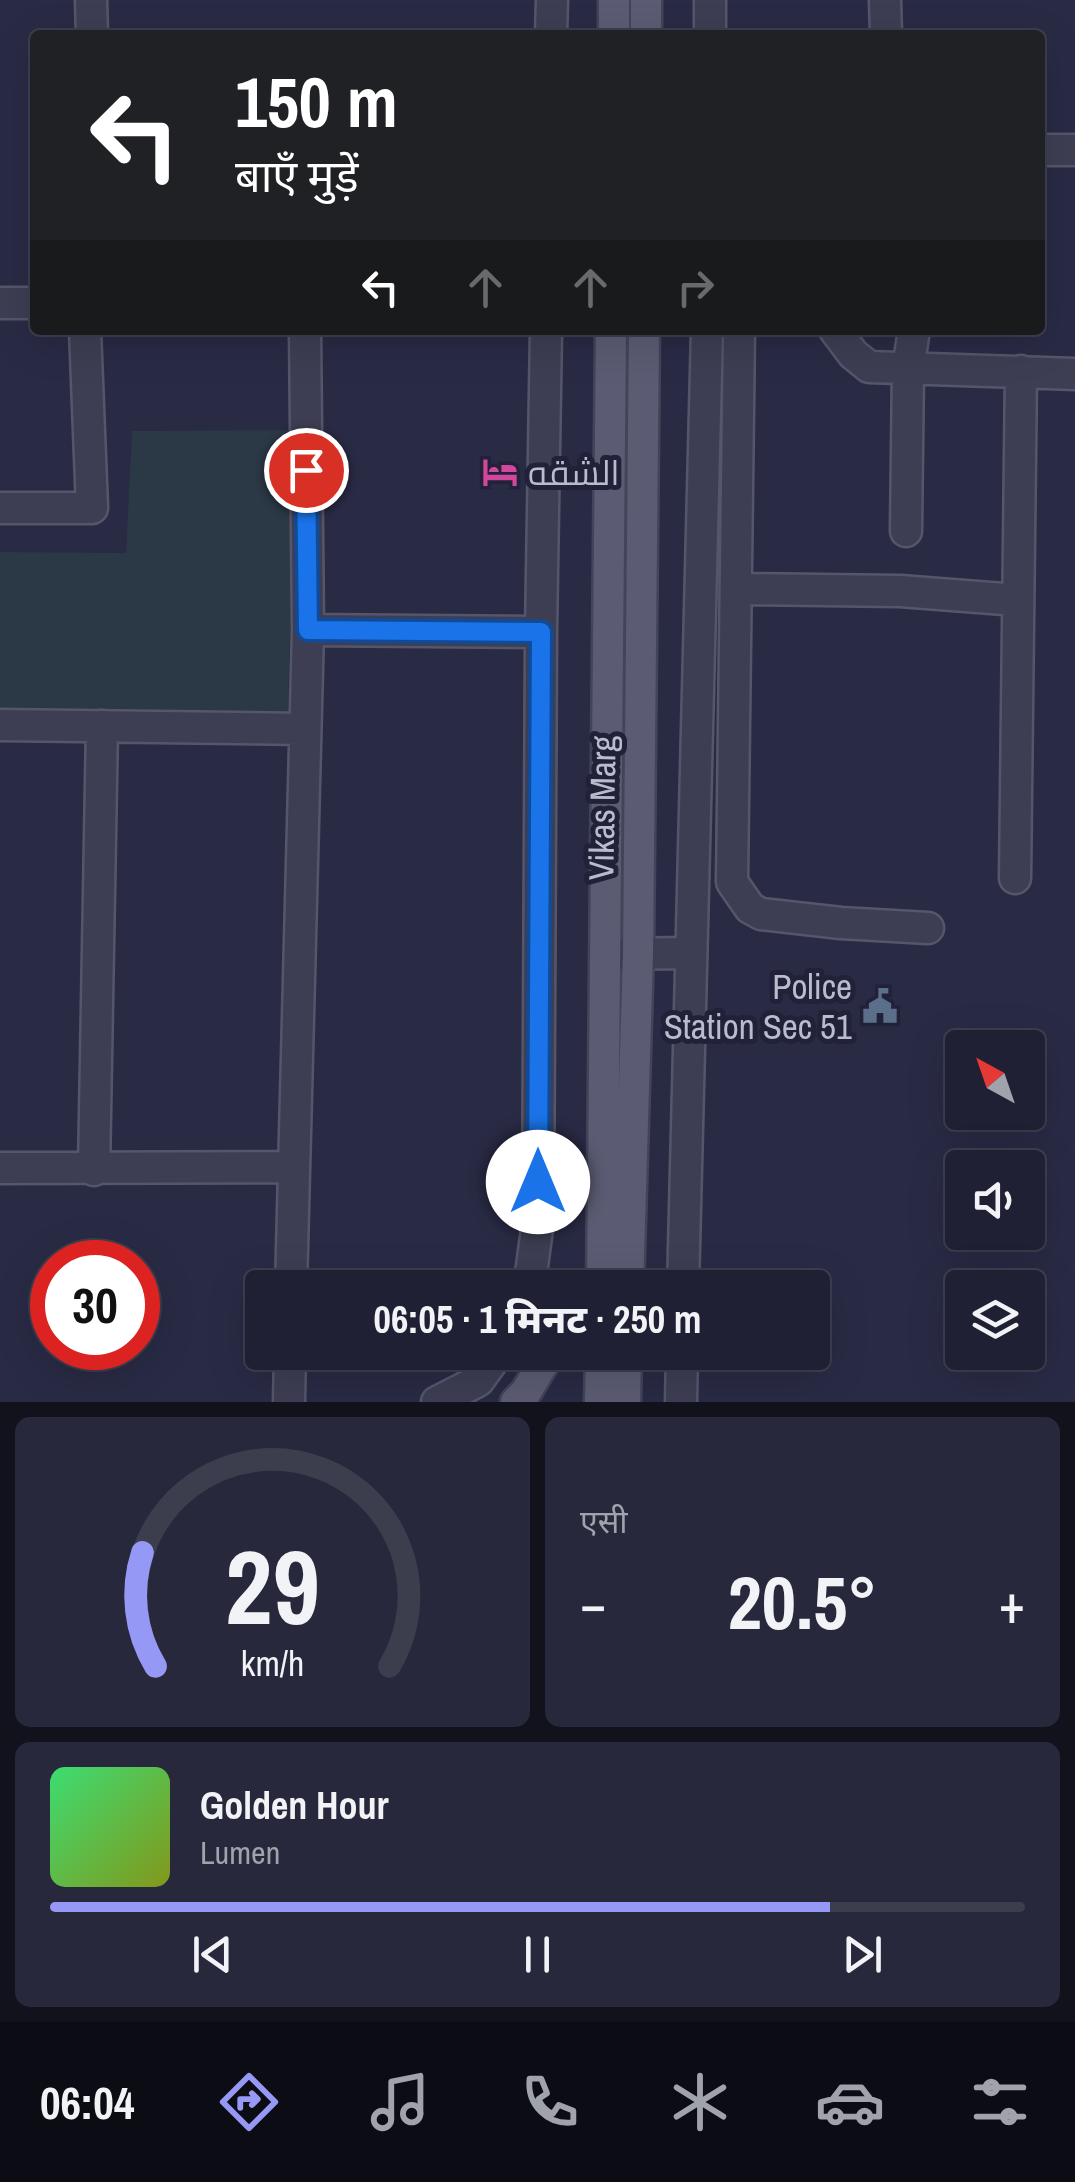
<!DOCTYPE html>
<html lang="hi">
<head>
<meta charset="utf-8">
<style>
  body { margin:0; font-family:"Archivo Narrow",Cairo,"Noto Sans Devanagari",sans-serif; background:#27283b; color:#f1f3f6; height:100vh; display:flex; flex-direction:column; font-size:38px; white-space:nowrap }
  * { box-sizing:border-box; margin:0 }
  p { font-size:32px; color:#a1a3ac }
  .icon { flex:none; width:55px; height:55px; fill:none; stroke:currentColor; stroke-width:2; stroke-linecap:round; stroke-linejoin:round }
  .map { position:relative; height:1402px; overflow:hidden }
  .drawer { display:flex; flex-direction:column; gap:15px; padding:15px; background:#11121c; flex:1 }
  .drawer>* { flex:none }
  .banner { position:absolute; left:30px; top:30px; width:1015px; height:305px; border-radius:10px; box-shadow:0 10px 40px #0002,0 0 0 2px #3c3e4e; background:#202124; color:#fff; overflow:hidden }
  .needle { width:65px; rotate:320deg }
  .fabs { position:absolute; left:945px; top:1030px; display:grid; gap:20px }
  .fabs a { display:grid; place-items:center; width:100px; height:100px; border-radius:10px; background:#1f2033; box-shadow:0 10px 40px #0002,0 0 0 2px #3c3e4e; font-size:50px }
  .speed { position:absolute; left:30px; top:1240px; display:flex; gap:20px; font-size:50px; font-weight:700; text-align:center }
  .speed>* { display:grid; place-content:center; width:130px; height:130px; border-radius:50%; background:#1f2033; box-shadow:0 10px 40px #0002,0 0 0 2px #3c3e4e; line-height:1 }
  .speed .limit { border:15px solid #d22; background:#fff; color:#111 }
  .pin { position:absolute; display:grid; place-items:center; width:85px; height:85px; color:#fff; margin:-42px; border:5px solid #fff; border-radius:50%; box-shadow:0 2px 10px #0007 }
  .me { position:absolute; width:110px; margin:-55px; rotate:0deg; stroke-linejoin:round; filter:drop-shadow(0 0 8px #0008) }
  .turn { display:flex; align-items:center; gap:35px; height:210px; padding:0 40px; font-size:45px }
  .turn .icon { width:130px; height:130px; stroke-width:2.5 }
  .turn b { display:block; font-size:70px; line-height:85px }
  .lanes { display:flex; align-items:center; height:95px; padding:0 40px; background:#0003; justify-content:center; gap:50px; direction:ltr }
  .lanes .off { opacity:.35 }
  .big { font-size:75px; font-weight:800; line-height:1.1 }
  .drawer .tile { flex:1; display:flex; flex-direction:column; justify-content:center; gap:15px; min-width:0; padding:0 35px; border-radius:15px; background:#27283b }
  .drawer .dial { align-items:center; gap:0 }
  .dial svg { height:260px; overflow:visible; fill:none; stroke:#3c3e4e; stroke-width:7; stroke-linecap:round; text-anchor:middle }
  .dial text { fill:#f1f3f6; stroke:none }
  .song { display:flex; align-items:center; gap:30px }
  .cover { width:120px; height:120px; border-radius:15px; background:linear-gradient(135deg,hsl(140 70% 55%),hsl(70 70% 35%)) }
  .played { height:10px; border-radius:5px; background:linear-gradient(90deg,#9698f6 80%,#3c3e4e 80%) }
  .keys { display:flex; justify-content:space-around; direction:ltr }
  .heat { display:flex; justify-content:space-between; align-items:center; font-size:55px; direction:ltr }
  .drawer .tiles { flex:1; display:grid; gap:15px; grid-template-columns:1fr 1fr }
  .tile:last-child { grid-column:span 2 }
  .trip { position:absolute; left:245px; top:1270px; width:585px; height:100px; border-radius:10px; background:#1f2033; box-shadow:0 10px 40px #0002,0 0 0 2px #3c3e4e; font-weight:800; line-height:100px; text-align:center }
  .menu { display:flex; height:160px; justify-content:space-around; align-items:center; background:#0c0d14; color:#a1a3ac }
  .menu .icon { width:70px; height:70px }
  .menu .on { color:#9698f6 }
  .menu b { font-size:45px; color:#f1f3f6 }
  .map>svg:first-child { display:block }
  .green { fill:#2b3845 }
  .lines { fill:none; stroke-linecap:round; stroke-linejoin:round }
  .minor-casing { stroke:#55566b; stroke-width:35 }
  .major-casing { stroke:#43445a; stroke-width:35 }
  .minor { stroke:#3d3e53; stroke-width:30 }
  .major { stroke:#5b5c73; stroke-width:30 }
  .route-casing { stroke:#114b97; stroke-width:25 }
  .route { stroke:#1a73e8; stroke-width:18 }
  .labels { text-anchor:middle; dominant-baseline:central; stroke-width:10; stroke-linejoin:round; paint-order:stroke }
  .poi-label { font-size:35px; fill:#babbcd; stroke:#212239; text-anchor:start }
  .street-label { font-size:35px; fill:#babbcd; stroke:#212239 }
</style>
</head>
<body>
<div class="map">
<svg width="1075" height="1402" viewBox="0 0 1075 1402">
  <rect width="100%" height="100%" fill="#292a44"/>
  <path class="green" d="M 295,430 L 288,714 L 0,708 L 0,552 L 126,553 L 132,431 Z"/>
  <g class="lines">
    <defs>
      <path id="minor" d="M 91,0 L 92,35
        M 710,0 L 710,35
        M 885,0 L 886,35
        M 551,35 L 552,0
        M 1040,150 L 1075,150
        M 0,303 L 35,303
        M 739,330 L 732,882 L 750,908 L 761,914 L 841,923 L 928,928
        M 835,330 L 853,354 L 869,367 L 1075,374
        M 0,508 L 92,508 L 85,330
        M 906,531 L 908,369 L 914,330
        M 737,589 L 900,591 L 1017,600
        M 308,630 L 541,632
        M 0,725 L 304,729
        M 1015,878 L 1021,371
        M 612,954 L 689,953
        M 0,1168 L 294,1167
        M 94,1170 L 102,726
        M 291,1288 L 308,630 L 305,330
        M 529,1288 L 538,1222 L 541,632 L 546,330
        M 683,1288 L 707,330
        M 289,1402 L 290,1352
        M 437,1402 L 478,1381 L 499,1352
        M 681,1402 L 682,1352"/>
      <path id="major" d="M 614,35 L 614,0
        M 646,35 L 646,0
        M 602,1288 L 611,330
        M 628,1288 L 638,953 L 644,330
        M 516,1402 L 526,1392 L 550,1352
        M 600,1402 L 601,1352
        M 625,1402 L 626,1352"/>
    </defs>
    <use href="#minor" class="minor-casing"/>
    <use href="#major" class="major-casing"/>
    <use href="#minor" class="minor"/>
    <use href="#major" class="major"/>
  </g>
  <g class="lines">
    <defs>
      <path id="route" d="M 306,470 L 308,630 L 541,632 L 538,1182"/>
    </defs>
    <use href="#route" class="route-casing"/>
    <use href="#route" class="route"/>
  </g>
  <defs>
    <symbol id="hotel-bare" viewBox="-9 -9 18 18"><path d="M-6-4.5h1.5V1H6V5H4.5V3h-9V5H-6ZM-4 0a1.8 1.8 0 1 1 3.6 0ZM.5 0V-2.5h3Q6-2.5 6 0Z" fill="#d1479c" stroke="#212239" stroke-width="2.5" paint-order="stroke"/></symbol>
    <symbol id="civic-bare" viewBox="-9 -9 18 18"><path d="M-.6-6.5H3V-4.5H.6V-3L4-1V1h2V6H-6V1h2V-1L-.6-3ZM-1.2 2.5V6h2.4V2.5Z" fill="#5c6f8a" stroke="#212239" stroke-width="2.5" paint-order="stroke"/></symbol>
  </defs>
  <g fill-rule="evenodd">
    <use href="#hotel-bare" x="475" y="447" width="50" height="50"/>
    <use href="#civic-bare" x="855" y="981" width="50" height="50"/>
  </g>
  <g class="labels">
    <g class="poi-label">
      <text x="528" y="472">الشقه</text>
      <text x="852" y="986" text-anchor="end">Police<tspan x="852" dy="40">Station Sec 51</tspan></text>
    </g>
    <g class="street-label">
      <text transform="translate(602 808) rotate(-89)">Vikas Marg</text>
    </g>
  </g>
</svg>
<div class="fabs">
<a><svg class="needle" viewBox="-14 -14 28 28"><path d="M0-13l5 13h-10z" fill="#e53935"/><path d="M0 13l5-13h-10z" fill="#a1a3ac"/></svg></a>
<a><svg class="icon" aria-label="sound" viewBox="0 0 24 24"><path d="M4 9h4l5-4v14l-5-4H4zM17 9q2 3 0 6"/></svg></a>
<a><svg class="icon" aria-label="layers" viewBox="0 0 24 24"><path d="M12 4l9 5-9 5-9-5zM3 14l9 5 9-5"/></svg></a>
</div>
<div class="speed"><div class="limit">30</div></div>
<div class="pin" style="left:306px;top:470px;background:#d93025"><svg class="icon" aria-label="arrive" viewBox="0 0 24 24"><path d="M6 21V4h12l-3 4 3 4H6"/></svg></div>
<svg class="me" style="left:538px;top:1182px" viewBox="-20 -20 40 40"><circle r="19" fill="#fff"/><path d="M0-13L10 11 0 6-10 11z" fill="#1a73e8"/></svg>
<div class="trip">06:05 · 1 मिनट · 250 m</div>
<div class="banner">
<div class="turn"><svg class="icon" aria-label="left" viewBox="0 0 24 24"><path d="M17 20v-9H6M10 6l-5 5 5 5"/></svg><div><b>150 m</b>बाएँ मुड़ें</div></div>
<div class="lanes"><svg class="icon" aria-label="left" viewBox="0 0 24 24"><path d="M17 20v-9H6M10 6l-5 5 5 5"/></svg><svg class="icon off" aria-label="ahead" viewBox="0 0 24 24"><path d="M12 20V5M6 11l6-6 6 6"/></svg><svg class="icon off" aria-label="ahead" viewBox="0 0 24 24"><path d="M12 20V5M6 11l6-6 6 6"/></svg><svg class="icon off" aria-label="right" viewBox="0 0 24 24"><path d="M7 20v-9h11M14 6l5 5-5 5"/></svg></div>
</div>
</div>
<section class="drawer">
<div class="tiles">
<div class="tile dial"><svg viewBox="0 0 100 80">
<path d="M14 69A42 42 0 1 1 86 69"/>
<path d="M14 69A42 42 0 0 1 10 34" stroke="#9698f6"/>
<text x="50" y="56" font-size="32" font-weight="700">29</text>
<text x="50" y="72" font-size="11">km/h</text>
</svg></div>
<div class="tile"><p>एसी</p>
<div class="heat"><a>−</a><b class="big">20.5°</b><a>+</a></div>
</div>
<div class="tile">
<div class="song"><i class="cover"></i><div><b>Golden Hour</b><p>Lumen</p></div></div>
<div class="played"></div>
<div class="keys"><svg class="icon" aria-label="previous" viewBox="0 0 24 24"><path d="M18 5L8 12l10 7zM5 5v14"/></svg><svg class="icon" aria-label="pause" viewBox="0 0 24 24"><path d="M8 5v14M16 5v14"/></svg><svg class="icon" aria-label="next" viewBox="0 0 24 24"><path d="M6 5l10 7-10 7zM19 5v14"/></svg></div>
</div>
</div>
</section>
<nav class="menu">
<b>06:04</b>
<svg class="icon on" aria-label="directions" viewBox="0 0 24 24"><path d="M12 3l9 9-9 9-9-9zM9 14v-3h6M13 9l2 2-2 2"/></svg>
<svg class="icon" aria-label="music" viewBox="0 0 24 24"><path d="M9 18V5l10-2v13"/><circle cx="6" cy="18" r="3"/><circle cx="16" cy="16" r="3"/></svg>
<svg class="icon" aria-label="phone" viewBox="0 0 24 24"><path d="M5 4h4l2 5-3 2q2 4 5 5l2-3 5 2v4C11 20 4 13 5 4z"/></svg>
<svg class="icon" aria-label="climate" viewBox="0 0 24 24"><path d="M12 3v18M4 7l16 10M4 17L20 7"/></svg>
<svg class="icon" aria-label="car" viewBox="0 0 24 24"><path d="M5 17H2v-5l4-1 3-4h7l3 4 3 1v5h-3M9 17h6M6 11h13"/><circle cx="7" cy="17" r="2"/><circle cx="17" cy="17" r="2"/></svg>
<svg class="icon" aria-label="filters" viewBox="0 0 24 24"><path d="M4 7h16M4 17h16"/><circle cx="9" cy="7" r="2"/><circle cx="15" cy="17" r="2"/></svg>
</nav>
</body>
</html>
